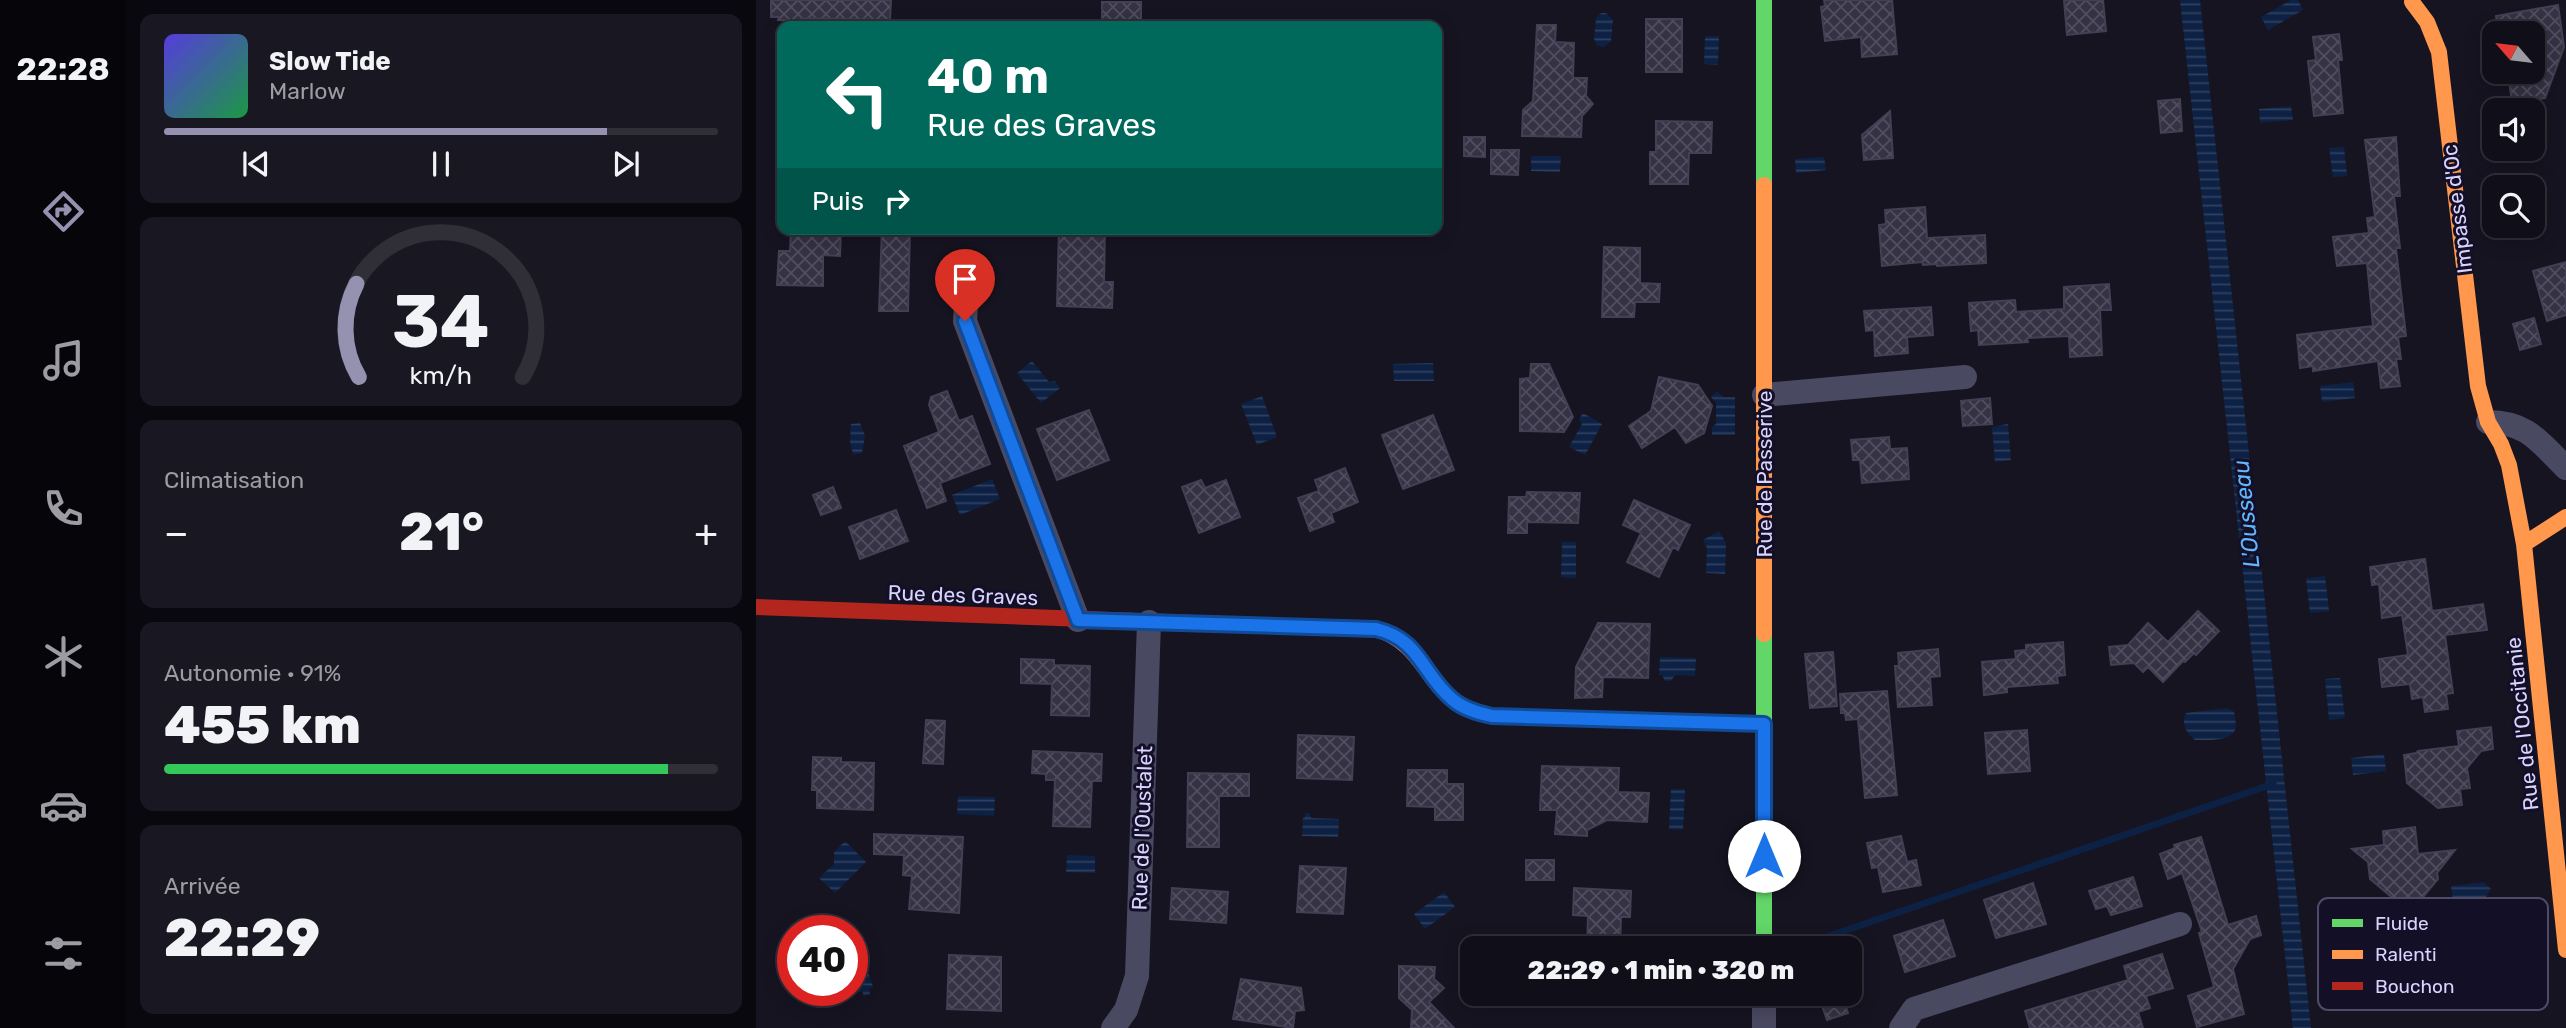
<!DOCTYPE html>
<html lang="fr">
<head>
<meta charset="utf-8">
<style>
  body { margin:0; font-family:Rubik,sans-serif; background:#191822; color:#f1f3f6; height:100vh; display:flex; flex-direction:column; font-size:26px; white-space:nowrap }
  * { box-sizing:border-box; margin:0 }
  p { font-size:23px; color:#9c9ca2 }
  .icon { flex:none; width:38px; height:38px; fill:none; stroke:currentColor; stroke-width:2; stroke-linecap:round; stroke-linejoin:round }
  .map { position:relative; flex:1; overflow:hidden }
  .sheet { display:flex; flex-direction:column; gap:14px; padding:14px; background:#09080e; width:630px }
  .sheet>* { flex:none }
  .banner { position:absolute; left:21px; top:21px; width:665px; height:214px; border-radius:14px; box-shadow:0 4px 18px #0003,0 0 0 2px #302f38; background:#00695c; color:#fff; overflow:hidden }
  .needle { width:46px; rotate:298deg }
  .fabs { position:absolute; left:1726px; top:21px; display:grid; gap:14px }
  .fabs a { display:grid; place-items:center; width:63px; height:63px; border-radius:14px; background:#100f19; box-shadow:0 4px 18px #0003,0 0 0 2px #302f38; font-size:35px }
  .speed { position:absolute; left:21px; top:915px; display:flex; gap:14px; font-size:35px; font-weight:700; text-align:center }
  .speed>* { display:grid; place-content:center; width:91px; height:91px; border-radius:50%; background:#100f19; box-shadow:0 4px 18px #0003,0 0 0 2px #302f38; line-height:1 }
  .speed .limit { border:10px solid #d22; background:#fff; color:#111 }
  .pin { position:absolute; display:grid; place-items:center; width:60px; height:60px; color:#fff; margin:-72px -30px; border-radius:50% 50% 50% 0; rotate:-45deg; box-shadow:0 0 7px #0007 }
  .pin .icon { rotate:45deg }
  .me { position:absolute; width:77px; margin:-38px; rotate:0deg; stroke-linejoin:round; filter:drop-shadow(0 0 5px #0008) }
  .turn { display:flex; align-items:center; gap:24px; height:147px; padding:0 35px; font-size:32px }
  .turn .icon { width:91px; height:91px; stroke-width:2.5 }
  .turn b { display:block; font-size:49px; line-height:60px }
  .then { display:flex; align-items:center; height:66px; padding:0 35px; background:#0003; gap:14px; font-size:26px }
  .big { font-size:52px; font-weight:800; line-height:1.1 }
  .sheet .card { flex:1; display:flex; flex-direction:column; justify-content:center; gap:10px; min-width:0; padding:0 24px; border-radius:14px; background:#191822 }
  .sheet .dial { align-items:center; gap:0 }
  .dial svg { height:182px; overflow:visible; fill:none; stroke:#302f38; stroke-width:7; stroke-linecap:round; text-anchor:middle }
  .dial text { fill:#f1f3f6; stroke:none }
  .song { display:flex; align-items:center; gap:21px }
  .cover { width:84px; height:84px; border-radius:10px; background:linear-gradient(135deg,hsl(250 70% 55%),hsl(140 70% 35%)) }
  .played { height:7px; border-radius:4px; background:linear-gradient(90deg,#9591b1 80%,#302f38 80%) }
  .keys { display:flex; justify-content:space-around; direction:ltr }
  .heat { display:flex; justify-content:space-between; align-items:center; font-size:38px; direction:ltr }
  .charge { height:10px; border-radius:5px; background:linear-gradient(90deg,#34c759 91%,#302f38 0) }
  .trip { position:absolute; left:704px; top:936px; width:402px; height:70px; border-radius:14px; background:#100f19; box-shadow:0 4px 18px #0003,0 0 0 2px #302f38; font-weight:800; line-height:70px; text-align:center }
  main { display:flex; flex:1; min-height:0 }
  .dock { display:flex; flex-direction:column; width:126px; justify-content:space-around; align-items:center; background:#06060a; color:#9c9ca2 }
  .dock .icon { width:49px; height:49px }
  .dock .selected { color:#9591b1 }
  .dock b { font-size:32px; color:#f1f3f6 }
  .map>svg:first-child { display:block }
  .water { fill:url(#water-rules) }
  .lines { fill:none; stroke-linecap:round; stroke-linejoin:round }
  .stream { stroke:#0d2144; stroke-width:7 }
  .building { fill:url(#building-cross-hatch); stroke:#433f54; stroke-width:2 }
  .street { stroke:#4a4962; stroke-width:24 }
  .fast { stroke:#63d668; stroke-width:16 }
  .slow { stroke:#ff974d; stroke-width:16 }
  .jam { stroke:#b3261e; stroke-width:16 }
  .route-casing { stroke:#114b97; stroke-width:18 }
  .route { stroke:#1a73e8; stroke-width:12 }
  .labels { text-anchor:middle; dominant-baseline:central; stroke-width:6; stroke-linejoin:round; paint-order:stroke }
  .street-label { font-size:21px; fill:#d9d4ff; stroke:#130f26 }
  .water-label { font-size:23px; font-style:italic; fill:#62b6ff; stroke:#130f26 }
  .key { fill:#130f26; stroke:#4e4a67; stroke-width:2 }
  .key-label { font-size:19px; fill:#d9d4ff }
</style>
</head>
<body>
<main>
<nav class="dock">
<b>22:28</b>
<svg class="icon selected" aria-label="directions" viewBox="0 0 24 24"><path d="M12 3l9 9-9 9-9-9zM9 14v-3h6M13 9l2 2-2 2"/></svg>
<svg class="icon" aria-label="music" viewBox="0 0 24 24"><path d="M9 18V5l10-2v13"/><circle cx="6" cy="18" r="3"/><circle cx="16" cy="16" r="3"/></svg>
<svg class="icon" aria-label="phone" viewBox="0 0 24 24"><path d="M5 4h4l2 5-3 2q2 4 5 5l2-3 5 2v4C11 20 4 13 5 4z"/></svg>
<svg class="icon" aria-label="climate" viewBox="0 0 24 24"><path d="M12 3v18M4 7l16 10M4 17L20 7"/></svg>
<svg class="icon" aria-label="car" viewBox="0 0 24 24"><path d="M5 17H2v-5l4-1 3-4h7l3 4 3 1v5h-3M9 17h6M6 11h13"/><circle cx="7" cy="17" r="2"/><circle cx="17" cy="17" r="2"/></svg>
<svg class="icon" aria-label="filters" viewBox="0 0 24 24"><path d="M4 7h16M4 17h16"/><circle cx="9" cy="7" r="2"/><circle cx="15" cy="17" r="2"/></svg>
</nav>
<section class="sheet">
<div class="card">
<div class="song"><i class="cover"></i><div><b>Slow Tide</b><p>Marlow</p></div></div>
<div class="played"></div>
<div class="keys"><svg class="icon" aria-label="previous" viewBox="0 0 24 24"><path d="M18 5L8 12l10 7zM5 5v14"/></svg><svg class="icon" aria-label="pause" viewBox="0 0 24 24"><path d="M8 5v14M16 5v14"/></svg><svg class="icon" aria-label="next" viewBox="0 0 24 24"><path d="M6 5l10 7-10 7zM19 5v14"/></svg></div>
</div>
<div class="card dial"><svg viewBox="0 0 100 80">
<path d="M14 69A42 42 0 1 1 86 69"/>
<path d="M14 69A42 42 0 0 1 13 28" stroke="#9591b1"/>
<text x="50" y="56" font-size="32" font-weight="700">34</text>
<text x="50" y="72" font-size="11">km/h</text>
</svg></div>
<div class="card"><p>Climatisation</p>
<div class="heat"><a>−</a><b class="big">21°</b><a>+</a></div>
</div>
<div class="card"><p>Autonomie · 91%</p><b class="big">455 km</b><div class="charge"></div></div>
<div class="card"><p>Arrivée</p><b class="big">22:29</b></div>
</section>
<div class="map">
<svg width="1810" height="1028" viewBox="0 0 1810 1028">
  <defs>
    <pattern id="water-rules" width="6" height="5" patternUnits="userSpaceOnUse" patternTransform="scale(1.75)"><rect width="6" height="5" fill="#0d2144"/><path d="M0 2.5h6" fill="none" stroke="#304060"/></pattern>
    <pattern id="building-cross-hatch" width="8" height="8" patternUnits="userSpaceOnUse" patternTransform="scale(1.75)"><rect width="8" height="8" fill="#343243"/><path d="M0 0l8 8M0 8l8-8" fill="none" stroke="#514f5f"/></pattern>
  </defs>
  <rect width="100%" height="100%" fill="#161421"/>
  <path class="water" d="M 1424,0 L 1444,0 L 1555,1028 L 1537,1028 Z
    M 1535,0 L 1542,0 L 1547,10 L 1512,30 L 1505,17 Z
    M 845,13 L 850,13 L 857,20 L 855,42 L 847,47 L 841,45 L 838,39 L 840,18 Z
    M 949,36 L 963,36 L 962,65 L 948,64 Z
    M 1535,106 L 1537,120 L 1504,123 L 1503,109 Z
    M 1588,147 L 1591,176 L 1577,177 L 1573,148 Z
    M 775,156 L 805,156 L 804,172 L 775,171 Z
    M 1068,157 L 1070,170 L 1040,173 L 1039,159 Z
    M 276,361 L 293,382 L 299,381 L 304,388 L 285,403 L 261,373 Z
    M 677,363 L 678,381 L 638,381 L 637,364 Z
    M 1597,382 L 1599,398 L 1566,402 L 1564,386 Z
    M 961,391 L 967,397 L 979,397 L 979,435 L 956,435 L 956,427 L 960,424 L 960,403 L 955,397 Z
    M 506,396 L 521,437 L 501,445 L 485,404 Z
    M 827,413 L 846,424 L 829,455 L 813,447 L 826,424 L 823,419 Z
    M 104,423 L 109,436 L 106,453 L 97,455 L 94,441 L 95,424 Z
    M 1252,424 L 1255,460 L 1239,462 L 1236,427 Z
    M 236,479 L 244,499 L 204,515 L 196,495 Z
    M 963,531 L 970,543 L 969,574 L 950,573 L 951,548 L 947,540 Z
    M 806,542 L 820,542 L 820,578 L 805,577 Z
    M 1569,576 L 1573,611 L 1554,613 L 1550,578 Z
    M 904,657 L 940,658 L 939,676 L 919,675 L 915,681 L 909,681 L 906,675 L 903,675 Z
    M 1584,678 L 1589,718 L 1573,720 L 1569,679 Z
    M 1471,708 L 1478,712 C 1479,717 1481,726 1479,730 C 1474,742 1450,740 1439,740 C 1430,733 1425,724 1430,713 Z
    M 1628,754 L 1630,771 L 1597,775 L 1595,758 Z
    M 915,789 L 929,789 L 927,830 L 913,829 Z
    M 202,796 L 239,797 L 238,816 L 201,814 Z
    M 549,813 L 554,813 L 555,818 L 583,819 L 582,837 L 546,836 L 547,818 L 549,817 Z
    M 89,841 L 110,862 L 79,893 L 63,878 L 78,864 L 78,852 Z
    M 311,855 L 339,856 L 339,873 L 310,872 Z
    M 1728,882 L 1735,889 L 1730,897 L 1697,901 L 1695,886 Z
    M 688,892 L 699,907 L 669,929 L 658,914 Z
    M 106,953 L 117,987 L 113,989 L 114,994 L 108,996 L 106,991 L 99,993 L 96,984 L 96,956 Z"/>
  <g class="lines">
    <path class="stream" d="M 1038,948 L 1517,784"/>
  </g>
  <path class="building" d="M 15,0 L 135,0 L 134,20 L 45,18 L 45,21 L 22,20 L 23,17 L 15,17 Z
    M 1068,0 L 1136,0 L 1141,54 L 1106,57 L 1105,37 L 1069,41 L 1065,7 L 1069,6 Z
    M 1308,0 L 1347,0 L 1350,31 L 1311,35 Z
    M 346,2 L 385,2 L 385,26 L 346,25 Z
    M 1802,5 L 1808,47 L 1789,98 L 1756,103 L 1752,72 L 1776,72 L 1776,33 L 1742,33 L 1740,16 Z
    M 890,19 L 926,19 L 926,72 L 890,72 Z
    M 781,25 L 800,25 L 799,42 L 818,43 L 817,78 L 831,78 L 830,96 L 837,104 L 826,116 L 825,137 L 766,136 L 767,110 L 777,101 Z
    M 1583,34 L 1586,60 L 1582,60 L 1587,113 L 1558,116 L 1552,61 L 1560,60 L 1557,37 Z
    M 1424,99 L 1426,131 L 1405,133 L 1402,101 Z
    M 1134,111 L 1137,158 L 1108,160 L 1106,135 Z
    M 900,121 L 956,122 L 955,153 L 933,153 L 932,184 L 894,184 L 894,152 L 900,152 Z
    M 708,137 L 729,137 L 729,157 L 708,156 Z
    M 1640,137 L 1644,196 L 1638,196 L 1644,248 L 1640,248 L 1650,336 L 1642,337 L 1645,359 L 1640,359 L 1644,386 L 1625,388 L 1622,361 L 1557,371 L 1557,366 L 1544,368 L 1541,335 L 1617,326 L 1611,263 L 1581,266 L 1577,237 L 1613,233 L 1611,218 L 1619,217 L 1609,140 Z
    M 735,150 L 763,150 L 762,175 L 735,174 Z
    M 1169,207 L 1171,238 L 1229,235 L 1230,263 L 1181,266 L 1181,264 L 1167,265 L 1166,262 L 1126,266 L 1123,225 L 1130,224 L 1129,210 Z
    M 35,229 L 85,229 L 84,256 L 67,255 L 67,286 L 21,285 L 23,251 L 34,251 Z
    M 126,229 L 154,229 L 152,311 L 123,311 Z
    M 303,229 L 349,229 L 348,282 L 357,282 L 356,308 L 301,306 Z
    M 848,247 L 884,248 L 884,283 L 904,284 L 903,302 L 879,302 L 878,317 L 846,317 Z
    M 1810,262 L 1810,315 L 1791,321 L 1777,271 Z
    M 1353,284 L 1355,310 L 1344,310 L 1346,355 L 1314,357 L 1313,336 L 1271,338 L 1272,342 L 1223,345 L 1222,330 L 1215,331 L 1213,303 L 1259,300 L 1260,312 L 1308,309 L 1308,287 Z
    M 1175,307 L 1177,335 L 1151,337 L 1152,353 L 1119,356 L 1118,330 L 1110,331 L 1108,311 Z
    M 1778,318 L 1785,344 L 1764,350 L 1757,324 Z
    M 775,364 L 793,364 L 817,417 L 808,432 L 764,431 L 764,379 L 774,378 Z
    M 903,377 L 942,385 L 956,406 L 948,433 L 930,443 L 919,427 L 886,448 L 873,426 L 895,411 Z
    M 191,391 L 203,421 L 216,416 L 234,464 L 184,483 L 190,501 L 171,508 L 148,446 L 183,432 L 173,405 L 175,397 Z
    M 1234,398 L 1236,424 L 1207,426 L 1205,401 Z
    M 333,410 L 353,460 L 301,480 L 281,429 Z
    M 677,415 L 698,470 L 647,489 L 626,435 Z
    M 1133,437 L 1134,449 L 1151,448 L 1153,479 L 1106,483 L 1104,460 L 1097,460 L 1095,440 Z
    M 589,468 L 602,502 L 575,513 L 578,522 L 554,531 L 542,498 L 563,491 L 559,480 Z
    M 445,480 L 449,488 L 470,480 L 484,517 L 443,533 L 426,487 Z
    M 77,487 L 85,508 L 65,515 L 57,495 Z
    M 771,492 L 824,493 L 822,523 L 771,522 L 771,533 L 752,533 L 753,497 L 770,497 Z
    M 878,500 L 934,525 L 922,550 L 917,547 L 903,577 L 871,562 L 885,533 L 867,525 Z
    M 140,510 L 152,541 L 104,559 L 93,527 Z
    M 1669,559 L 1676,611 L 1727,604 L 1731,630 L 1689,635 L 1697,693 L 1690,694 L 1692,709 L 1669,712 L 1667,697 L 1656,699 L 1654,684 L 1626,687 L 1623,659 L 1652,655 L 1646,615 L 1626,618 L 1623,584 L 1616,585 L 1614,567 Z
    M 1442,611 L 1463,631 L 1440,655 L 1438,653 L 1429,662 L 1427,661 L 1407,682 L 1392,667 L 1387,672 L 1378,663 L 1355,665 L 1353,647 L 1372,645 L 1392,623 L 1412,642 Z
    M 842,623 L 894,624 L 892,678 L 847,677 L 846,697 L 819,698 L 820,667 Z
    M 1307,642 L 1309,675 L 1301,676 L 1302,683 L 1251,687 L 1251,692 L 1228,695 L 1226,662 L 1260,659 L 1259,651 L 1270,650 L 1270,645 Z
    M 1182,649 L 1184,676 L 1174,677 L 1176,705 L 1142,707 L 1139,666 L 1143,666 L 1142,653 Z
    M 1077,652 L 1081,706 L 1054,708 L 1049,654 Z
    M 265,659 L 298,660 L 298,665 L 334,666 L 333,716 L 295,715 L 296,684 L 265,683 Z
    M 1131,691 L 1141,795 L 1109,798 L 1102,719 L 1090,720 L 1089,713 L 1085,713 L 1084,694 Z
    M 170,720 L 189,721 L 187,764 L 167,763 Z
    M 1735,727 L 1737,749 L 1725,751 L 1711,768 L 1714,788 L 1704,789 L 1706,805 L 1682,808 L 1651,783 L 1648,755 L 1660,753 L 1662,751 L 1703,746 L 1701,731 Z
    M 1271,730 L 1274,771 L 1232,774 L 1229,733 Z
    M 542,735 L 598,737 L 596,780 L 541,778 Z
    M 277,751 L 346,754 L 345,781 L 336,781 L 334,827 L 297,826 L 299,780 L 290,780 L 290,774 L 276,773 Z
    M 57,757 L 85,758 L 85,762 L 118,763 L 117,810 L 61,808 L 61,790 L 56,790 Z
    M 786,766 L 863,768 L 862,792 L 893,793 L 891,822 L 851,820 L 831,830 L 831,836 L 799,834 L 801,810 L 784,810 Z
    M 652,770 L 691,770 L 691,784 L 707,784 L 707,820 L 679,820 L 679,807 L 651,806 Z
    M 432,773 L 493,774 L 493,796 L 463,796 L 463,847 L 431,847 Z
    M 1659,827 L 1662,854 L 1699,850 L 1681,873 L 1682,879 L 1667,897 L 1661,898 L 1651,910 L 1614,879 L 1612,862 L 1596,849 L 1628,845 L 1627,831 Z
    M 118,834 L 207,837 L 203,913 L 153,909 L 156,876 L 147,875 L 148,855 L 118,854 Z
    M 1145,836 L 1151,862 L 1160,860 L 1165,885 L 1127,892 L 1122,867 L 1116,868 L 1111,843 Z
    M 1445,837 L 1472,925 L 1500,916 L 1505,935 L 1494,939 L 1477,969 L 1488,1014 L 1441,1027 L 1432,996 L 1458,987 L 1443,933 L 1446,932 L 1426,873 L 1412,879 L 1404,854 L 1419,848 L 1418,845 Z
    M 770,860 L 798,860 L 798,880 L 770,880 Z
    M 544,866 L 590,868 L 587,914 L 541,912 Z
    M 1377,877 L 1386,906 L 1355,915 L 1351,906 L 1340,909 L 1333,891 Z
    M 1277,883 L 1290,924 L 1240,938 L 1228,900 Z
    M 416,888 L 472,892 L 470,923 L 414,919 Z
    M 818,888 L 875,891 L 874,917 L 865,917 L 864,948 L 831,948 L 832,916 L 817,915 Z
    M 1187,920 L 1199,956 L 1149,972 L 1138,936 Z
    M 1406,954 L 1417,988 L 1390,996 L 1394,1008 L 1382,1012 L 1387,1028 L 1274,1028 L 1269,1011 L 1372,980 L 1368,966 Z
    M 193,955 L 245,957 L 245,1011 L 191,1009 Z
    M 643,966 L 679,967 L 678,979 L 688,988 L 673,1002 L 698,1028 L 655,1028 L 656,1010 L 643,998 Z
    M 485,979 L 545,988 L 548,1010 L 539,1011 L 537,1028 L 477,1019 Z
    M 1062,994 L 1086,994 L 1092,1013 L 1071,1020 Z"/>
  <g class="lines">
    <path class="street" d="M 219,280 L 210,305 L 209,321 L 322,620
      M 1008,395 L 1209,377
      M 1732,422 C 1772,422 1784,443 1810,468
      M 1008,994 L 1008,1028
      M 357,1028 L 370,1010 L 381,976 L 393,622
      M 1145,1028 L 1158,1009 L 1424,924"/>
    <path class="fast" d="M 1008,0 L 1008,185
      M 1008,634 L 1008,948"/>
    <path class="slow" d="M 1656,2 L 1671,22 L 1683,52 L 1722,386 L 1732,422 L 1745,444 L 1753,465 L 1768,544
      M 1008,185 L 1008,634
      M 1810,517 L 1768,544 L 1810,950
      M 522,626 L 620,629 C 666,644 666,677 700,702 C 711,710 723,713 736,716 L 1008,724"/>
    <path class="jam" d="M 0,607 L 522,626"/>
  </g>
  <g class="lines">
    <defs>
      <path id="route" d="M 209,321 L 322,620 L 620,629 C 664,639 666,674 696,699 C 707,709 722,713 736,716 L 1008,724 L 1008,856"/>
    </defs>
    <use href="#route" class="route-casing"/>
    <use href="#route" class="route"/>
  </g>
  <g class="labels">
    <g class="street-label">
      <text transform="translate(1701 209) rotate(-97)">Impasse d'Oc</text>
      <text transform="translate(1008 474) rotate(-90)">Rue de Passerive</text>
      <text transform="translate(207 595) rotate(2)">Rue des Graves</text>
      <text transform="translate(1766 724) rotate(-96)">Rue de l'Occitanie</text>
      <text transform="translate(386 828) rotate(-88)">Rue de l'Oustalet</text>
    </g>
    <g class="water-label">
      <text transform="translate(1490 514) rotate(-96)">L'Ousseau</text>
    </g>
  </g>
  <rect x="1562" y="898" width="230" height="112" rx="10" class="key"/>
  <rect x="1576" y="919" width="31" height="8" fill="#63d668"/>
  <rect x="1576" y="950" width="31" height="9" fill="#ff974d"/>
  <rect x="1576" y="982" width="31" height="8" fill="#b3261e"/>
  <g class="key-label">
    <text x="1619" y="930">Fluide</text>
    <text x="1619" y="961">Ralenti</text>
    <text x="1619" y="993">Bouchon</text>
  </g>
</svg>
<div class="fabs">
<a><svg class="needle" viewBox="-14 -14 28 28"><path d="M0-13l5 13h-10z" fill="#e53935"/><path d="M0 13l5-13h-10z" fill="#9c9ca2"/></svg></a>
<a><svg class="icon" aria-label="sound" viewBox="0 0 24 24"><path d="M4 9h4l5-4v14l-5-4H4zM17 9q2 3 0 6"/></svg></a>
<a><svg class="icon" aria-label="search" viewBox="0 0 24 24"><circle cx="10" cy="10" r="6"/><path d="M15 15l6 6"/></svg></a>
</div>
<div class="speed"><div class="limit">40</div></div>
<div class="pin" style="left:209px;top:321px;background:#d93025"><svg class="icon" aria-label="arrive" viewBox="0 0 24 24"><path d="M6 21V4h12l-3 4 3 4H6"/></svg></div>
<svg class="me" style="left:1008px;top:856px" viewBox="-20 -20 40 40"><circle r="19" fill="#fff"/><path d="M0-13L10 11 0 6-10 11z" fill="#1a73e8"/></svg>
<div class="trip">22:29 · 1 min · 320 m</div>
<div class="banner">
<div class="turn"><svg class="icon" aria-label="left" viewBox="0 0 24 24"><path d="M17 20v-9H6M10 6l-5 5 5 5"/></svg><div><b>40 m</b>Rue des Graves</div></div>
<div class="then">Puis<svg class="icon" aria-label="right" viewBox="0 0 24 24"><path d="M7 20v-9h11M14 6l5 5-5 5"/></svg></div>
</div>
</div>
</main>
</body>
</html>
